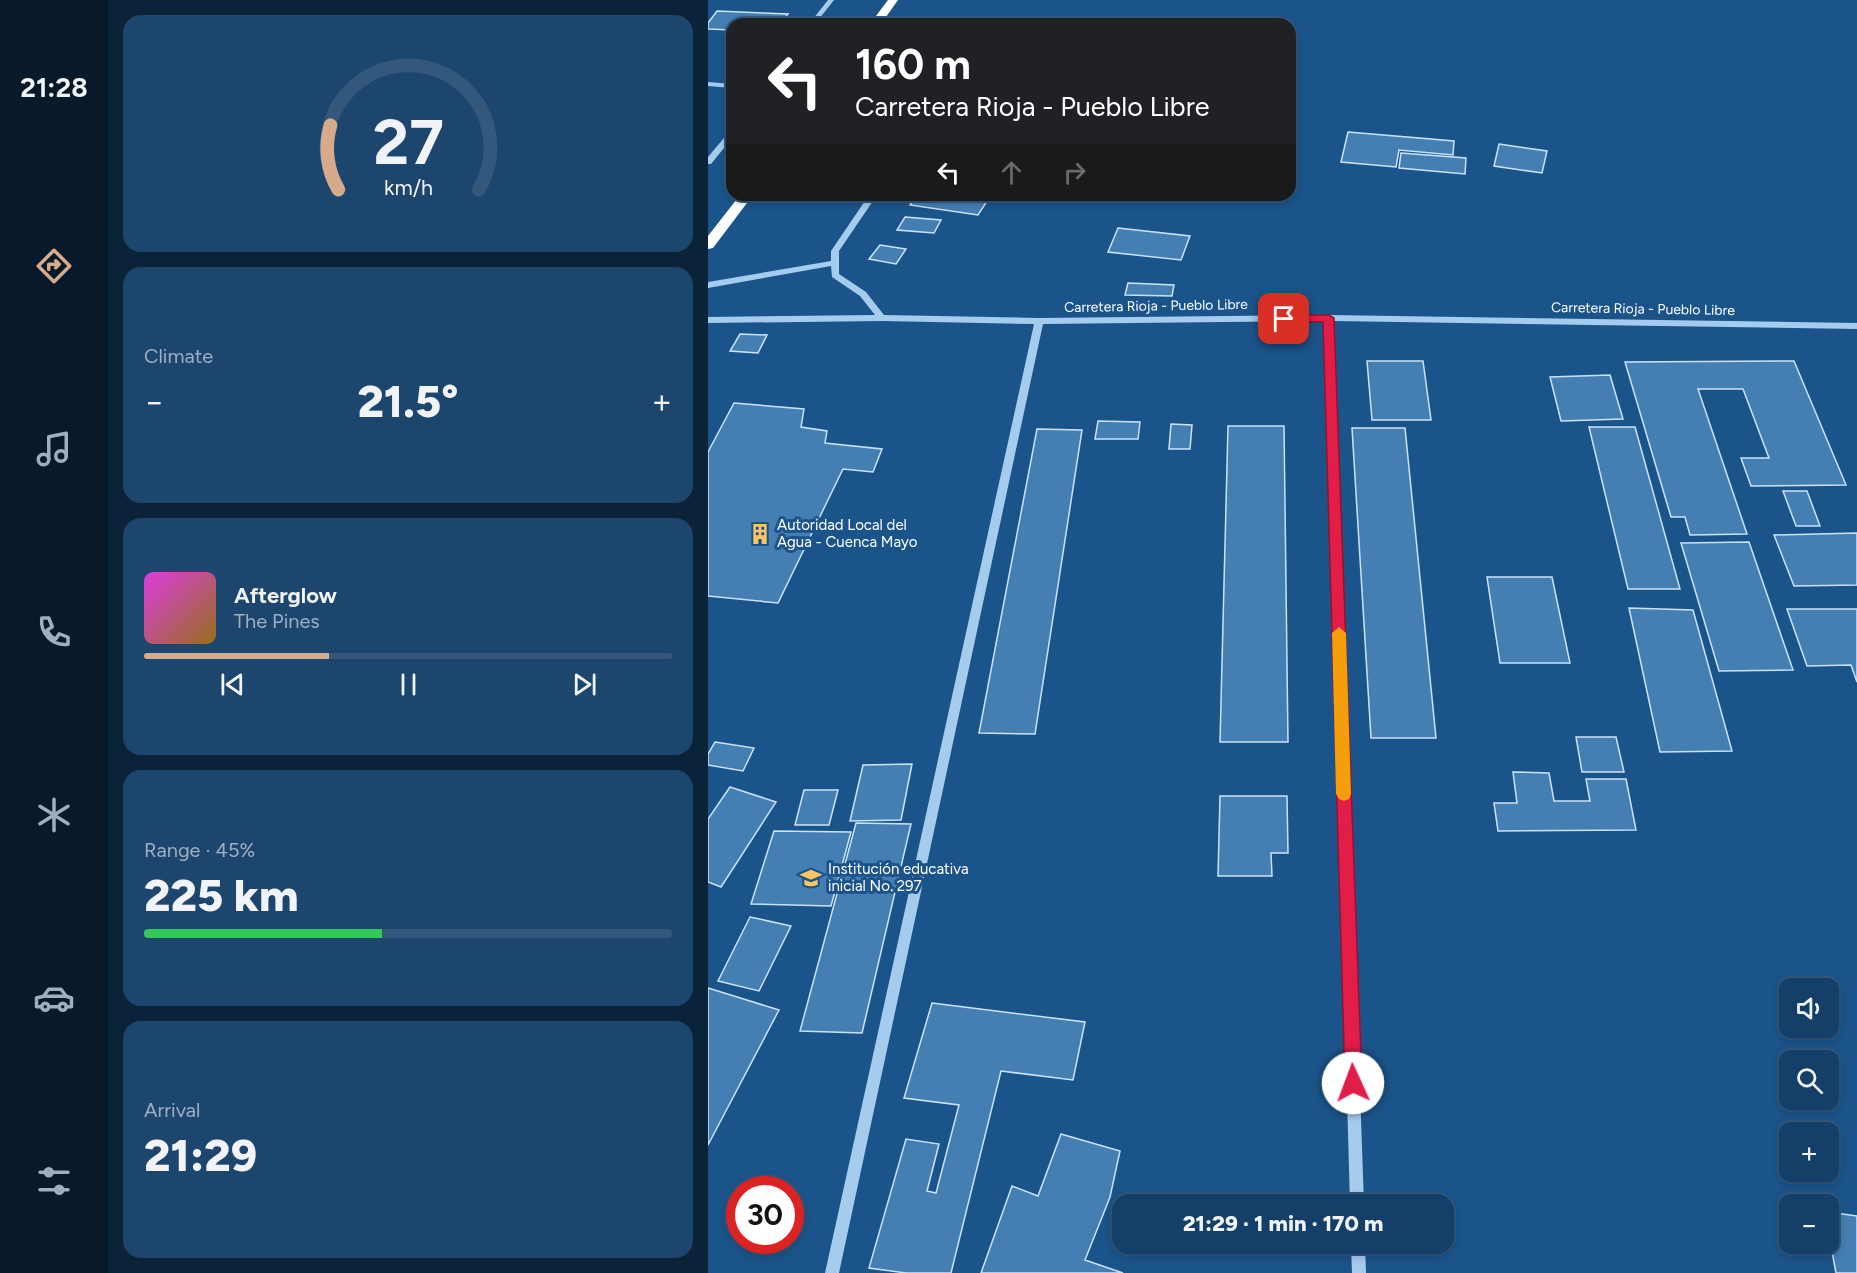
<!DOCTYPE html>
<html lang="en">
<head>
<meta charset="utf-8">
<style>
  body { margin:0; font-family:Figtree,sans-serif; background:#1d466e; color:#f1f3f6; height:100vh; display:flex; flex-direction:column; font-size:22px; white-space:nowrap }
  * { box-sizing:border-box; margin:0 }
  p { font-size:20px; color:#9dafc0 }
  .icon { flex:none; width:33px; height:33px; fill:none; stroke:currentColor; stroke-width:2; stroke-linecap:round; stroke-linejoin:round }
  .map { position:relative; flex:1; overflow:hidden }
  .panel { display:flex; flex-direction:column; gap:15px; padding:15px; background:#0b2339; width:600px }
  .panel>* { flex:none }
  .top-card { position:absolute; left:18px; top:18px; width:570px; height:183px; border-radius:18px; box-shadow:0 3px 9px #0003,0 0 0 2px #33587c; background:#202124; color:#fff; overflow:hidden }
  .buttons { position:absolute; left:1071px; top:978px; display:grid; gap:12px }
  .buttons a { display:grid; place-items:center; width:60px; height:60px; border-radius:12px; background:#143f68; box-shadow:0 3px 9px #0003,0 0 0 2px #33587c; font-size:30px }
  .speed { position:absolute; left:18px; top:1176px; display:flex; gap:12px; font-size:30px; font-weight:700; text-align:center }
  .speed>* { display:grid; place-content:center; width:78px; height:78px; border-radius:50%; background:#143f68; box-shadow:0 3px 9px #0003,0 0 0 2px #33587c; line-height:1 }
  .speed .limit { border:9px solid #d22; background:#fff; color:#111 }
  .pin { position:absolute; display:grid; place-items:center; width:51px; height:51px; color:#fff; margin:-26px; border-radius:12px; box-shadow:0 3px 9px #0006 }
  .me { position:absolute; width:66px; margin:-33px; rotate:358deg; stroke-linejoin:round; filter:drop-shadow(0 0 4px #0008) }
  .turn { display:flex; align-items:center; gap:21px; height:126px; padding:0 30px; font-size:27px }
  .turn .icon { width:78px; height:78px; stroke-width:2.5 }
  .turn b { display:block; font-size:42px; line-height:51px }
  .lanes { display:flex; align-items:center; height:57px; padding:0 30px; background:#0003; justify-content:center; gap:30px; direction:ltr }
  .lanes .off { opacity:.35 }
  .big { font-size:45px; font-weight:800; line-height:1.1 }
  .panel .tile { flex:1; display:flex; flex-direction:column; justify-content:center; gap:9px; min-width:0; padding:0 21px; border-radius:18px; background:#1d466e }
  .panel .dial { align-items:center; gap:0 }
  .dial svg { height:156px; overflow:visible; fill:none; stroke:#33587c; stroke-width:7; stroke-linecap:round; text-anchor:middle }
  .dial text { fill:#f1f3f6; stroke:none }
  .song { display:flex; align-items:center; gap:18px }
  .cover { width:72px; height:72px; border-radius:9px; background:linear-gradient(135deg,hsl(300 70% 55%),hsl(40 70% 35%)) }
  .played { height:6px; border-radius:3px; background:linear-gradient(90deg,#d6ab8b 35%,#33587c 35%) }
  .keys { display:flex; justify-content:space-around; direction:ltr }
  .heat { display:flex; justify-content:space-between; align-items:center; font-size:33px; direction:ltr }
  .charge { height:9px; border-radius:4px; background:linear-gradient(90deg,#34c759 45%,#33587c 0) }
  .trip { position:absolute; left:404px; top:1194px; width:342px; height:60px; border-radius:18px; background:#143f68; box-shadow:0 3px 9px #0003,0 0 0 2px #33587c; font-weight:800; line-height:60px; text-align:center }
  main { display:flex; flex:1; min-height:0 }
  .dock { display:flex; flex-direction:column; width:108px; justify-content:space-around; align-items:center; background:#08192a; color:#9dafc0 }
  .dock .icon { width:42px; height:42px }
  .dock .selected { color:#d6ab8b }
  .dock b { font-size:27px; color:#f1f3f6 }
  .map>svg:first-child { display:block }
  .building { fill:#447eb2; stroke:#cbe3f9; stroke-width:1.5 }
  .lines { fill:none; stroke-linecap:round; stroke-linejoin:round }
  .minor { fill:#a5cbed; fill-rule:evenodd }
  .highway { fill:#fff; fill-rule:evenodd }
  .route { fill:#e11d48; stroke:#92132f; stroke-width:1.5 }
  .slow { fill:#f59e0b }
  .labels { text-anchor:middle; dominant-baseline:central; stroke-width:6; stroke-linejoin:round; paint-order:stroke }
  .far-street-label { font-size:14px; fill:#fff; stroke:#1b548a }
  .poi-label { font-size:15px; fill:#fff; stroke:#1b548a; text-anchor:start }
</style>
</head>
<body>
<main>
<nav class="dock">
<b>21:28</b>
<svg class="icon selected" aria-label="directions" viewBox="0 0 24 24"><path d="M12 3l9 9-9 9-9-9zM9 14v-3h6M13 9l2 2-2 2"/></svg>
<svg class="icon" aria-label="music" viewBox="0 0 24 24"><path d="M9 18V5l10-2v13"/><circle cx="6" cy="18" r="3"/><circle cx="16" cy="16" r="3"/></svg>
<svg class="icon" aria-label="phone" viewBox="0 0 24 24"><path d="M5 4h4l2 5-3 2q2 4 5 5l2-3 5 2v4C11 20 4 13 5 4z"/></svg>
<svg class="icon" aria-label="climate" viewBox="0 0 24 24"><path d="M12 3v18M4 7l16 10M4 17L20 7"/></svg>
<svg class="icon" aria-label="car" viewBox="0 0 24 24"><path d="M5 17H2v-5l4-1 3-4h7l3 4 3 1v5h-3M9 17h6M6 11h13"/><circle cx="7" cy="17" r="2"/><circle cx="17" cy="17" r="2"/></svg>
<svg class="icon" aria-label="filters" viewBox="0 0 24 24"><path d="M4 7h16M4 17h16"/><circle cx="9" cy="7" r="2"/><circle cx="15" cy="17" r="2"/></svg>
</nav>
<section class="panel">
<div class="tile dial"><svg viewBox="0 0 100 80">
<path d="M14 69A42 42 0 1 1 86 69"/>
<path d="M14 69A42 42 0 0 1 10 36" stroke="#d6ab8b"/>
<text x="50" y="56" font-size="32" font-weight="700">27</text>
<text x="50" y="72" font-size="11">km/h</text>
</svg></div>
<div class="tile"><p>Climate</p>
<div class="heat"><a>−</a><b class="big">21.5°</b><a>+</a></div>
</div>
<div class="tile">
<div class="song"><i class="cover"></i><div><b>Afterglow</b><p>The Pines</p></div></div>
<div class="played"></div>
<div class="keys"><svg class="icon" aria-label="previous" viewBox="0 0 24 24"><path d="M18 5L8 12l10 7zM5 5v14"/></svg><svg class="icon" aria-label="pause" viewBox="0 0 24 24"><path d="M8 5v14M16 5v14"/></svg><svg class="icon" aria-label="next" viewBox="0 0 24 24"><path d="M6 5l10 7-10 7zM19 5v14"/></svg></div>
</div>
<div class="tile"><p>Range · 45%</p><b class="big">225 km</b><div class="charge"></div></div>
<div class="tile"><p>Arrival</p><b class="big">21:29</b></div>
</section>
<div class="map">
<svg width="1149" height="1273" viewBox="0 0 1149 1273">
  <rect width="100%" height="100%" fill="#1b548a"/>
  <path class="building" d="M 9,11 L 80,14 L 72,24 L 24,24 L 24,30 L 0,29 L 0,23 Z
    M 640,132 L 746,141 L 745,155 L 691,150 L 688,167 L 633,162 Z
    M 791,144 L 839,151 L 834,173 L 786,166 Z
    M 693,153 L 758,158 L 757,174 L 691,168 Z
    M 209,195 L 283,195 L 270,215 L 202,205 Z
    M 197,217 L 233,220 L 226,233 L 189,230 Z
    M 410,228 L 482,236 L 473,260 L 400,252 Z
    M 172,245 L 198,249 L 188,264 L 161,259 Z
    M 420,283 L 466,285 L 464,296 L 417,295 Z
    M 32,334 L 59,335 L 50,353 L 22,351 Z
    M 659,361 L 715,361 L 723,420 L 664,420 Z
    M 1086,361 L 1138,485 L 1043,486 L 1033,458 L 1061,458 L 1035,389 L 990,389 L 1039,534 L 982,535 L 977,517 L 963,517 L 917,362 Z
    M 902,375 L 915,419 L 853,421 L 842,377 Z
    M 26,403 L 96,409 L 93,427 L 119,431 L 117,443 L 174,449 L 165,472 L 135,469 L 70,603 L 0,596 L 0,452 Z
    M 390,421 L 432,422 L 430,439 L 387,439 Z
    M 463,424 L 484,425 L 482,449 L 461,449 Z
    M 520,426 L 576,426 L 580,742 L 512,742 Z
    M 881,427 L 927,427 L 972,589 L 920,589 Z
    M 644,428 L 697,428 L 728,738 L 663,738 Z
    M 329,429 L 374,430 L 327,734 L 271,733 Z
    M 1075,491 L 1099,491 L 1112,526 L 1088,526 Z
    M 1149,533 L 1149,585 L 1086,586 L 1066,535 Z
    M 1041,542 L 1085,670 L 1011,671 L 973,543 Z
    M 779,577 L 844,577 L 862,663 L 792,663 Z
    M 921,608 L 985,610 L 1024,751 L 952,752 Z
    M 1079,609 L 1149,609 L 1149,682 L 1143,665 L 1099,666 Z
    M 868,737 L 908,737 L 916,772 L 874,772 Z
    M 7,742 L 46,748 L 35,771 L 0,765 L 0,754 Z
    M 204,764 L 193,820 L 142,821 L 155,765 Z
    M 805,772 L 841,773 L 846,801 L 882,801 L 878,779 L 918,779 L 928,830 L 790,831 L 786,803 L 809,803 Z
    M 22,787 L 68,802 L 13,887 L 0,882 L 0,819 Z
    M 96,790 L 130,790 L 121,825 L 87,825 Z
    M 512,796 L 579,796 L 580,853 L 563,853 L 564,876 L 510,876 Z
    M 148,823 L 203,824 L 154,1033 L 92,1031 Z
    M 66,831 L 143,832 L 123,906 L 43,904 Z
    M 42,917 L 83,926 L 51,991 L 10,981 Z
    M 0,988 L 71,1010 L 0,1145 Z
    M 224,1003 L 377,1022 L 365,1080 L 293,1071 L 243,1273 L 198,1273 L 161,1268 L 198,1139 L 231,1144 L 219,1191 L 228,1193 L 251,1105 L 196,1098 Z
    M 353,1134 L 412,1151 L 402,1197 L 377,1260 L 415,1273 L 273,1273 L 304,1186 L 330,1196 Z
    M 1120,1212 L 1149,1216 L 1149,1273 L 1128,1273 L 1120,1230 Z"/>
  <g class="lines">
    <path class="minor" d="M 120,0 L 126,0 L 107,24 L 101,24 Z
      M 0,82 L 24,84 L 24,88 L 0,86 Z
      M 21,132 L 24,132 L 24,138 L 3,164 L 0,164 L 0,157 Z
      M 161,195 L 169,195 L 131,251 L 131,274 L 158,292 L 176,315 L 331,318 L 621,315 L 1149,323 L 1149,329 L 625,321 L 656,1204 L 642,1204 L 617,321 L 335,324 L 131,1273 L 117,1273 L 326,324 L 174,321 L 0,323 L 0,317 L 167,315 L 152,296 L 124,277 L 123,266 L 0,288 L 0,282 L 123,261 L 123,251 Z
      M 643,1244 L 657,1244 L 658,1273 L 644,1273 Z"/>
    <path class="highway" d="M 180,0 L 190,0 L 173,24 L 162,24 Z
      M 32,195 L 45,195 L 5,248 L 0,249 L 0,236 Z"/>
  </g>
  <path class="route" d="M 576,315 L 621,315 L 626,318 L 654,1083 L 652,1089 L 645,1092 L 639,1089 L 637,1083 L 615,322 L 572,321 L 572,316 Z"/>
  <path class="slow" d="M 631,627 L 638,633 L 643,794 L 641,799 L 636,801 L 631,799 L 628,794 L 624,633 Z"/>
  <defs>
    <symbol id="building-bare" viewBox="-9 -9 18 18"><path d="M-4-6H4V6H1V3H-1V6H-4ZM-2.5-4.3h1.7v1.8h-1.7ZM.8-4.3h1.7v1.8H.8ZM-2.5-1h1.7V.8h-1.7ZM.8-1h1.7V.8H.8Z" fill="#fec562" stroke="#1b548a" stroke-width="2.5" paint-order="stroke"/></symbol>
    <symbol id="school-bare" viewBox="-9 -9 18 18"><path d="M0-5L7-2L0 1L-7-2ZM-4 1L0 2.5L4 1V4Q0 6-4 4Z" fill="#fec562" stroke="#1b548a" stroke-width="2.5" paint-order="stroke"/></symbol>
  </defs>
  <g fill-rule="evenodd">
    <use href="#building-bare" x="37" y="519" width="30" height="30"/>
    <use href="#school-bare" x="88" y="863" width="30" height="30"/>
  </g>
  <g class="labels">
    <g class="far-street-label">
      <text transform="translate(448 306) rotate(-1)">Carretera Rioja - Pueblo Libre</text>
      <text transform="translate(935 309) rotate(1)">Carretera Rioja - Pueblo Libre</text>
    </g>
    <g class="poi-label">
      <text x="69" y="525">Autoridad Local del<tspan x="69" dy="17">Agua - Cuenca Mayo</tspan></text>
      <text x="120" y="869">Institución educativa<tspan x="120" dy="17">inicial No. 297</tspan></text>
    </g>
  </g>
</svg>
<div class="buttons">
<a><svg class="icon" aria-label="sound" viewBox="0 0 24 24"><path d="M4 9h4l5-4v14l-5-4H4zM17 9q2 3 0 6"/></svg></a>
<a><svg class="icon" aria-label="search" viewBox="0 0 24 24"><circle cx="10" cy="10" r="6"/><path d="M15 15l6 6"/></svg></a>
<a>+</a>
<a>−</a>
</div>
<div class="speed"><div class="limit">30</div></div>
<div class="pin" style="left:576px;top:319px;background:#d93025"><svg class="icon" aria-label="arrive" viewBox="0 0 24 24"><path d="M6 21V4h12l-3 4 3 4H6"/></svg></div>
<svg class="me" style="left:645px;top:1083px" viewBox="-20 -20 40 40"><circle r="19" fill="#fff"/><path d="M0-13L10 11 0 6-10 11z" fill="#e11d48"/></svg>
<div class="trip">21:29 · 1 min · 170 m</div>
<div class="top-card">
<div class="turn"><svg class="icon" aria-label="left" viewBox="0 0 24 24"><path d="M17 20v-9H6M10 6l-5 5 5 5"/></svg><div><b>160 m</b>Carretera Rioja - Pueblo Libre</div></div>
<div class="lanes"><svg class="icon" aria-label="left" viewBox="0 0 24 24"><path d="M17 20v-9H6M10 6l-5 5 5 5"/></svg><svg class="icon off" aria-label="ahead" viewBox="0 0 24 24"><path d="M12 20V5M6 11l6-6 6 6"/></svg><svg class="icon off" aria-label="right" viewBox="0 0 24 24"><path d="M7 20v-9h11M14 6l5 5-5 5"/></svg></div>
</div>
</div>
</main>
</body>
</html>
